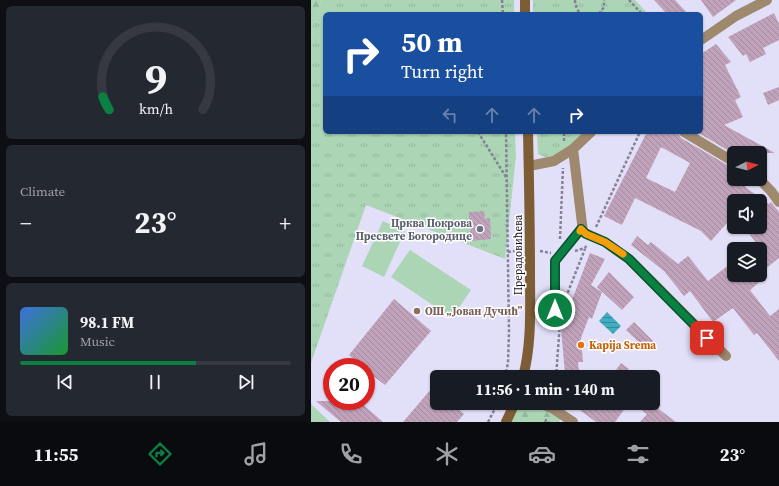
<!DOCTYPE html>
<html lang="en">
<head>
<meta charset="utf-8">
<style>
  body { margin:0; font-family:"Source Serif 4",serif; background:#242831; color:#f1f3f6; height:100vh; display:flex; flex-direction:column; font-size:15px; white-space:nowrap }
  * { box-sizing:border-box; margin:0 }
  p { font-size:13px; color:#9ea1a6 }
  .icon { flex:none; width:22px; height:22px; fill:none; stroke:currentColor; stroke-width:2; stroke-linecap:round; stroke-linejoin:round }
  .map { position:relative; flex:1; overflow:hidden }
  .details { display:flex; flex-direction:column; gap:6px; padding:6px; background:#0d0f14; width:311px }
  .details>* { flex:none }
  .banner { position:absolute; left:12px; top:12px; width:380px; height:122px; border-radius:6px; box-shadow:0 1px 3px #0004; background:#1a4fa0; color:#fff; overflow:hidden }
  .needle { width:26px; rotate:84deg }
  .buttons { position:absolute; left:416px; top:146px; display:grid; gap:8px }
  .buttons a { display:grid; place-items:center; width:40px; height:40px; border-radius:6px; background:#171b24; box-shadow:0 1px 3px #0004; font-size:20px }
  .speed { position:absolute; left:12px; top:358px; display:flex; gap:8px; font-size:20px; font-weight:700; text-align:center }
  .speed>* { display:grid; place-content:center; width:52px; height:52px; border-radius:50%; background:#171b24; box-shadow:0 1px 3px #0004; line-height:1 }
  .speed .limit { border:6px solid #d22; background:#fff; color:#111 }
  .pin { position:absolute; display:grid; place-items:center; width:34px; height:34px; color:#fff; margin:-17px; border-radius:8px; box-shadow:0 2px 6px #0006 }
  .me { position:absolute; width:44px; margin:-22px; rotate:0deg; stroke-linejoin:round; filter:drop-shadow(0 0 3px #0008) }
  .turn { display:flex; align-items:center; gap:14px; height:84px; padding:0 12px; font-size:18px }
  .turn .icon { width:52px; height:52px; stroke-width:2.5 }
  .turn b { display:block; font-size:28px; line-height:34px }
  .lanes { display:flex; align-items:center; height:38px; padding:0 12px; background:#0003; justify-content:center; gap:20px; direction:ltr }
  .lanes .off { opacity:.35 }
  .big { font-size:30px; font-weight:700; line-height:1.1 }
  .details .card { flex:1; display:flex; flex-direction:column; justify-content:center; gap:6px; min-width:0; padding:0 14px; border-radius:6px; background:#242831 }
  .details .dial { align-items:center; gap:0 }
  .dial svg { height:104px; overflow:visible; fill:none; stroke:#363941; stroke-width:7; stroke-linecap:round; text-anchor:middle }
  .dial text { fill:#f1f3f6; stroke:none }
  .song { display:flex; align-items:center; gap:12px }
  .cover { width:48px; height:48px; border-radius:6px; background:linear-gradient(135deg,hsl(220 70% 55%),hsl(130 70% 35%)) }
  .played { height:4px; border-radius:2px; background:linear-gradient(90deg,#0b8043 65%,#363941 65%) }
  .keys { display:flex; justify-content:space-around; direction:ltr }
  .heat { display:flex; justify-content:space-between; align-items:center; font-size:22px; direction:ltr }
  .trip { position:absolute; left:119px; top:370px; width:230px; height:40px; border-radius:6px; background:#171b24; box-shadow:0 1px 3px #0004; font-weight:700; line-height:40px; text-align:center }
  .tab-bar { display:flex; height:64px; justify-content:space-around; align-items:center; background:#090b0e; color:#9ea1a6 }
  .tab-bar .icon { width:28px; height:28px }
  .tab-bar .current { color:#0b8043 }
  .tab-bar b { font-size:18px; color:#f1f3f6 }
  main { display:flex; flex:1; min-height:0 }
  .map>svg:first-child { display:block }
  .forest { fill:url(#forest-firs) }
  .park { fill:url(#park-tufts) }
  .garden { fill:#acd5b6 }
  .water { fill:url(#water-rules) }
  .building { fill:url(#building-back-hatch); fill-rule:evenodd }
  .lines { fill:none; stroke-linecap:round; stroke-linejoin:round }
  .path { stroke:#858295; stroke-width:2.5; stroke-dasharray:3 2; stroke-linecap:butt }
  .service { stroke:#9e886e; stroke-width:5.5 }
  .minor { stroke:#9e886e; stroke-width:10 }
  .secondary { stroke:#7c5d36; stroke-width:10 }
  .route-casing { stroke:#07532c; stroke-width:10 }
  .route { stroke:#0b8043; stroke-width:7 }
  .slow { stroke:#f59e0b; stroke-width:7 }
  .worship-dot { fill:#6b7280; stroke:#fff; stroke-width:1.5 }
  .education-dot { fill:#8d6e63; stroke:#fff; stroke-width:1.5 }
  .food-dot { fill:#e8710a; stroke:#fff; stroke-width:1.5 }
  .labels { text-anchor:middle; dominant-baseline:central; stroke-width:3; stroke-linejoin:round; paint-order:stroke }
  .worship-label { font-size:11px; font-weight:bold; fill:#5b616d; stroke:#fff; text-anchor:end }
  .street-label { font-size:11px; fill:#14121d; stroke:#fff }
  .education-label { font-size:11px; font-weight:bold; fill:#785e54; stroke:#fff; text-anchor:start }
  .food-label { font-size:11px; font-weight:bold; fill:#c56008; stroke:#fff; text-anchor:start }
</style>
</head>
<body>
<main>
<section class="details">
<div class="card dial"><svg viewBox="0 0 100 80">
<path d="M14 69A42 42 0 1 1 86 69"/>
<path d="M14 69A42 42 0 0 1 9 59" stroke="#0b8043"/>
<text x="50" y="56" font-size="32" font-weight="700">9</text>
<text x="50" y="72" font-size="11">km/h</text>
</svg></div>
<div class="card"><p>Climate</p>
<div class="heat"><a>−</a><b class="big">23°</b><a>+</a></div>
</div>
<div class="card">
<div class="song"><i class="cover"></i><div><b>98.1 FM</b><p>Music</p></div></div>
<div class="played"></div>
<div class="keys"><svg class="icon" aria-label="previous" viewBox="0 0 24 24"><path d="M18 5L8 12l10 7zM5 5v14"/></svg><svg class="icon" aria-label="pause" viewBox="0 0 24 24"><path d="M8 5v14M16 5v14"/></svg><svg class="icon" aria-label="next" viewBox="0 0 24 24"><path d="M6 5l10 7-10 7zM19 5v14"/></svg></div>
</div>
</section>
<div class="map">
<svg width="468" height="422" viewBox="0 0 468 422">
  <defs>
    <pattern id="forest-firs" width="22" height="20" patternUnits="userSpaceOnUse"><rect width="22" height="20" fill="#acd5b6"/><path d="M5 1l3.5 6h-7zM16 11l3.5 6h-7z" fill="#93b69c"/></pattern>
    <pattern id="park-tufts" width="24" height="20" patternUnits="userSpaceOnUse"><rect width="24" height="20" fill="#acd5b6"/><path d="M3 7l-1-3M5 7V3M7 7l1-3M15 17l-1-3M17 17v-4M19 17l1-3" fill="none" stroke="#93b69c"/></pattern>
    <pattern id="water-rules" width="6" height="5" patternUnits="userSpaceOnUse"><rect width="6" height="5" fill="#40adbf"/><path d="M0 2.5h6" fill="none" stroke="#348b9b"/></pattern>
    <pattern id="building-back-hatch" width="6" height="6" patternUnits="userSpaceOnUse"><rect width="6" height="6" fill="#c0a3ba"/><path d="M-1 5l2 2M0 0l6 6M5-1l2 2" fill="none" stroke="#a48b9f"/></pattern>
  </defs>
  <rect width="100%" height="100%" fill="#e2dff9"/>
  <path class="forest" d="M 0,0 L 10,0 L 0,39 Z
    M 204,403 L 228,403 L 252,415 L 248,422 L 195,422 Z"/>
  <path class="park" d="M 10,0 L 203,0 L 203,14 L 14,14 L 14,132 L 204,132 L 205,156 L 194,259 L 55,205 L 0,363 L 0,39 Z
    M 222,0 L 324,0 L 337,14 L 222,14 Z
    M 226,132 L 280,132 L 243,161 L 227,154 Z
    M 0,404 L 19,422 L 0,422 Z"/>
  <path class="garden" d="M 72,221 L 94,231 L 73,277 L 51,266 Z
    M 99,250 L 160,290 L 141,318 L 80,277 Z"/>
  <path class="water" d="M 296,312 L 310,326 L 302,334 L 288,321 Z"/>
  <path class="building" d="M 343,0 L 364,0 L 377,14 L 356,14 Z
    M 390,0 L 425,0 L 402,17 Z
    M 463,13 L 468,24 L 468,40 L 452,48 L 455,54 L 439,62 L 435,54 L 432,56 L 417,37 Z
    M 405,44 L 420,62 L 414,65 L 430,97 L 424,100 L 432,117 L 413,125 L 464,153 L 423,153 L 423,154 L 386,132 L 390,132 L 390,54 Z
    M 468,87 L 468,100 L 457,105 L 452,93 Z
    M 336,132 L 367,132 L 370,138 L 423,169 L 423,179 L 440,179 L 434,187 L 458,204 L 460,202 L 468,212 L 468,258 L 449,273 L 449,248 L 433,227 L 449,227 L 449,201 L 423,201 L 423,215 L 400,241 L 390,231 L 324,198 L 311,225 L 293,216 ZM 350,147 L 379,163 L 364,192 L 335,178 Z
    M 173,211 L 174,219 L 179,218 L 180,239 L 160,241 L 158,212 Z
    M 326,236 L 337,245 L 340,242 L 367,264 L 377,256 L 397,281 L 423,261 L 423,275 L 457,275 L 439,290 L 459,316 L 468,309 L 468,361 L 446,333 L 443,335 L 422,308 L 402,322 L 379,291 L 373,296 L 353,271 L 320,245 Z
    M 279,253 L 294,259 L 280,285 L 291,292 L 281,319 L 278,317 L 270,338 L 272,362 L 267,362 L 268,372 L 254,373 L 250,329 L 253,320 L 257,318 L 256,313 Z
    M 298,272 L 323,297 L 311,310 L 286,287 Z
    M 83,299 L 120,331 L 74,385 L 62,376 L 55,384 L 55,367 L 51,367 L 38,355 Z
    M 323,322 L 344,343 L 336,350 L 315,330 Z
    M 310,363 L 318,369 L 313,377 L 300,377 Z
    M 126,382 L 126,403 L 140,403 L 153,414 L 146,422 L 92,422 Z
    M 5,401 L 48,401 L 72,422 L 30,422 Z
    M 259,403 L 318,403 L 304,422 L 285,422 Z
    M 321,403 L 349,403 L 345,407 L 365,422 L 329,422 L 336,414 Z"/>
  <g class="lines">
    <path class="path" d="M 191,0 L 192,14
      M 264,0 C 264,6 266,10 270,14
      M 318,0 L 331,14
      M 289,12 L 293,14
      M 288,14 L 293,7 L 293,0
      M 167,132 L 195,177
      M 253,141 L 253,132
      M 285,227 L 329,132
      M 249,239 L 252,168
      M 229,251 L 240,253
      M 264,251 L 274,248 L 276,244
      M 197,252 L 209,250
      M 253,302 L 274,249
      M 194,377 L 197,363 L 198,332 L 195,132
      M 245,377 L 249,322
      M 177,422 L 187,403
      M 234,422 L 235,420 L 238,422"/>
    <path class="service" d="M 253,316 L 244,310 L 244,261 L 270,229"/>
    <path class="minor" d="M 390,40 L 425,16 L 456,0
      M 373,132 L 423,162
      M 262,149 L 272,232 L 294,242 L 318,259 L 415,356
      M 218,166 L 243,161 L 262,149 L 280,132
      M 448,179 L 460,191 L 468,202
      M 228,403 L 241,408 L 262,422"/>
    <path class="secondary" d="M 214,14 L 214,0
      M 212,377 C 221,343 219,308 219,273 C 219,226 218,179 217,132
      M 195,422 L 204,403"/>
  </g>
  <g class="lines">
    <defs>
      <path id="route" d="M 244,310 L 244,261 L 270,229 L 275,234 L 294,242 L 318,259 L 396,338"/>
    </defs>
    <use href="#route" class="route-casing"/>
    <use href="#route" class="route"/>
    <path class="slow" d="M 269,231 L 270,229 L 275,234 L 294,242 L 312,254"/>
  </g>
  <circle class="worship-dot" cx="169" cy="229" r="4"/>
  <circle class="education-dot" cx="106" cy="311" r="4"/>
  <circle class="food-dot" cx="270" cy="345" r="4"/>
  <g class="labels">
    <g class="worship-label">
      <text x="161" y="223">Црква Покрова<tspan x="161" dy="13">Пресвете Богородице</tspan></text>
    </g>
    <g class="street-label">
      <text transform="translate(207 255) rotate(-90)">Прерадовићева</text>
    </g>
    <g class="education-label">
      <text x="114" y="311">ОШ „Јован Дучић”</text>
    </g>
    <g class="food-label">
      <text x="278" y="345">Kapija Srema</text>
    </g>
  </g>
</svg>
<div class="buttons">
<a><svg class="needle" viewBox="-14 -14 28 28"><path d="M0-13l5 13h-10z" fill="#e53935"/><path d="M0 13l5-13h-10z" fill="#9ea1a6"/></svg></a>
<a><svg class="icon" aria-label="sound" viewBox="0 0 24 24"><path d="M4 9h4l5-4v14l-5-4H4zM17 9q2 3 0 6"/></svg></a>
<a><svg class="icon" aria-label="layers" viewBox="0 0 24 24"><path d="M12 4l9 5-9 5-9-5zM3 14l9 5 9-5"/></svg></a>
</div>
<div class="speed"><div class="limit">20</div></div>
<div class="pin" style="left:396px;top:338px;background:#d93025"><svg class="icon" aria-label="arrive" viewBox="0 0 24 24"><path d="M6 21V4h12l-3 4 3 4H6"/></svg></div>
<svg class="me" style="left:244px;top:310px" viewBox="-20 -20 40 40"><circle r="17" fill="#0b8043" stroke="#fff" stroke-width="3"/><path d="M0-11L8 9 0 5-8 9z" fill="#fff"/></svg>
<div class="trip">11:56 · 1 min · 140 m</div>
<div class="banner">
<div class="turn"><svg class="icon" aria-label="right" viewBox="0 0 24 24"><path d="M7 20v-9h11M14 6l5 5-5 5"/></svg><div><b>50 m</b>Turn right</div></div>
<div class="lanes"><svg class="icon off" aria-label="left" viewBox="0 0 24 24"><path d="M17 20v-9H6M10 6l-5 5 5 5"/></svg><svg class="icon off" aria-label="ahead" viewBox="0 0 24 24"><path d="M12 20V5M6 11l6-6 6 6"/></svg><svg class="icon off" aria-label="ahead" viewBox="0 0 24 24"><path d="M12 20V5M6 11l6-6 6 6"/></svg><svg class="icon" aria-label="right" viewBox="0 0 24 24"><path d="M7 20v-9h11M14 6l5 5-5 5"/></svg></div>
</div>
</div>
</main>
<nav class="tab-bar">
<b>11:55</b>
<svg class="icon current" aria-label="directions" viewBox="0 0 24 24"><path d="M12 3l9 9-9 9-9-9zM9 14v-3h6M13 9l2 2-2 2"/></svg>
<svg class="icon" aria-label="music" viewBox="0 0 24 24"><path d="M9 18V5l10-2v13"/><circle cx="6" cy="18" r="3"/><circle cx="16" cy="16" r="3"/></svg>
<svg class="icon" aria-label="phone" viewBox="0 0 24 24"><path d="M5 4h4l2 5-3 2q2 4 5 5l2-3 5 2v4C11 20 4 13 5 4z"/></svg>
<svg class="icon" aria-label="climate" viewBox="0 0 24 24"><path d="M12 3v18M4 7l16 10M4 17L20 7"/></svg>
<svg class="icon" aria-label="car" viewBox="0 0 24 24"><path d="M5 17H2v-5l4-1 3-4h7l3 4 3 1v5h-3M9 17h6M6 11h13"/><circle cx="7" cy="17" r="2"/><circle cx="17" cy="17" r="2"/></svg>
<svg class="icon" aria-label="filters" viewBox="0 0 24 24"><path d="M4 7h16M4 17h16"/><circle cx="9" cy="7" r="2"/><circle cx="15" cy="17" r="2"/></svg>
<b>23°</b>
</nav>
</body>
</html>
